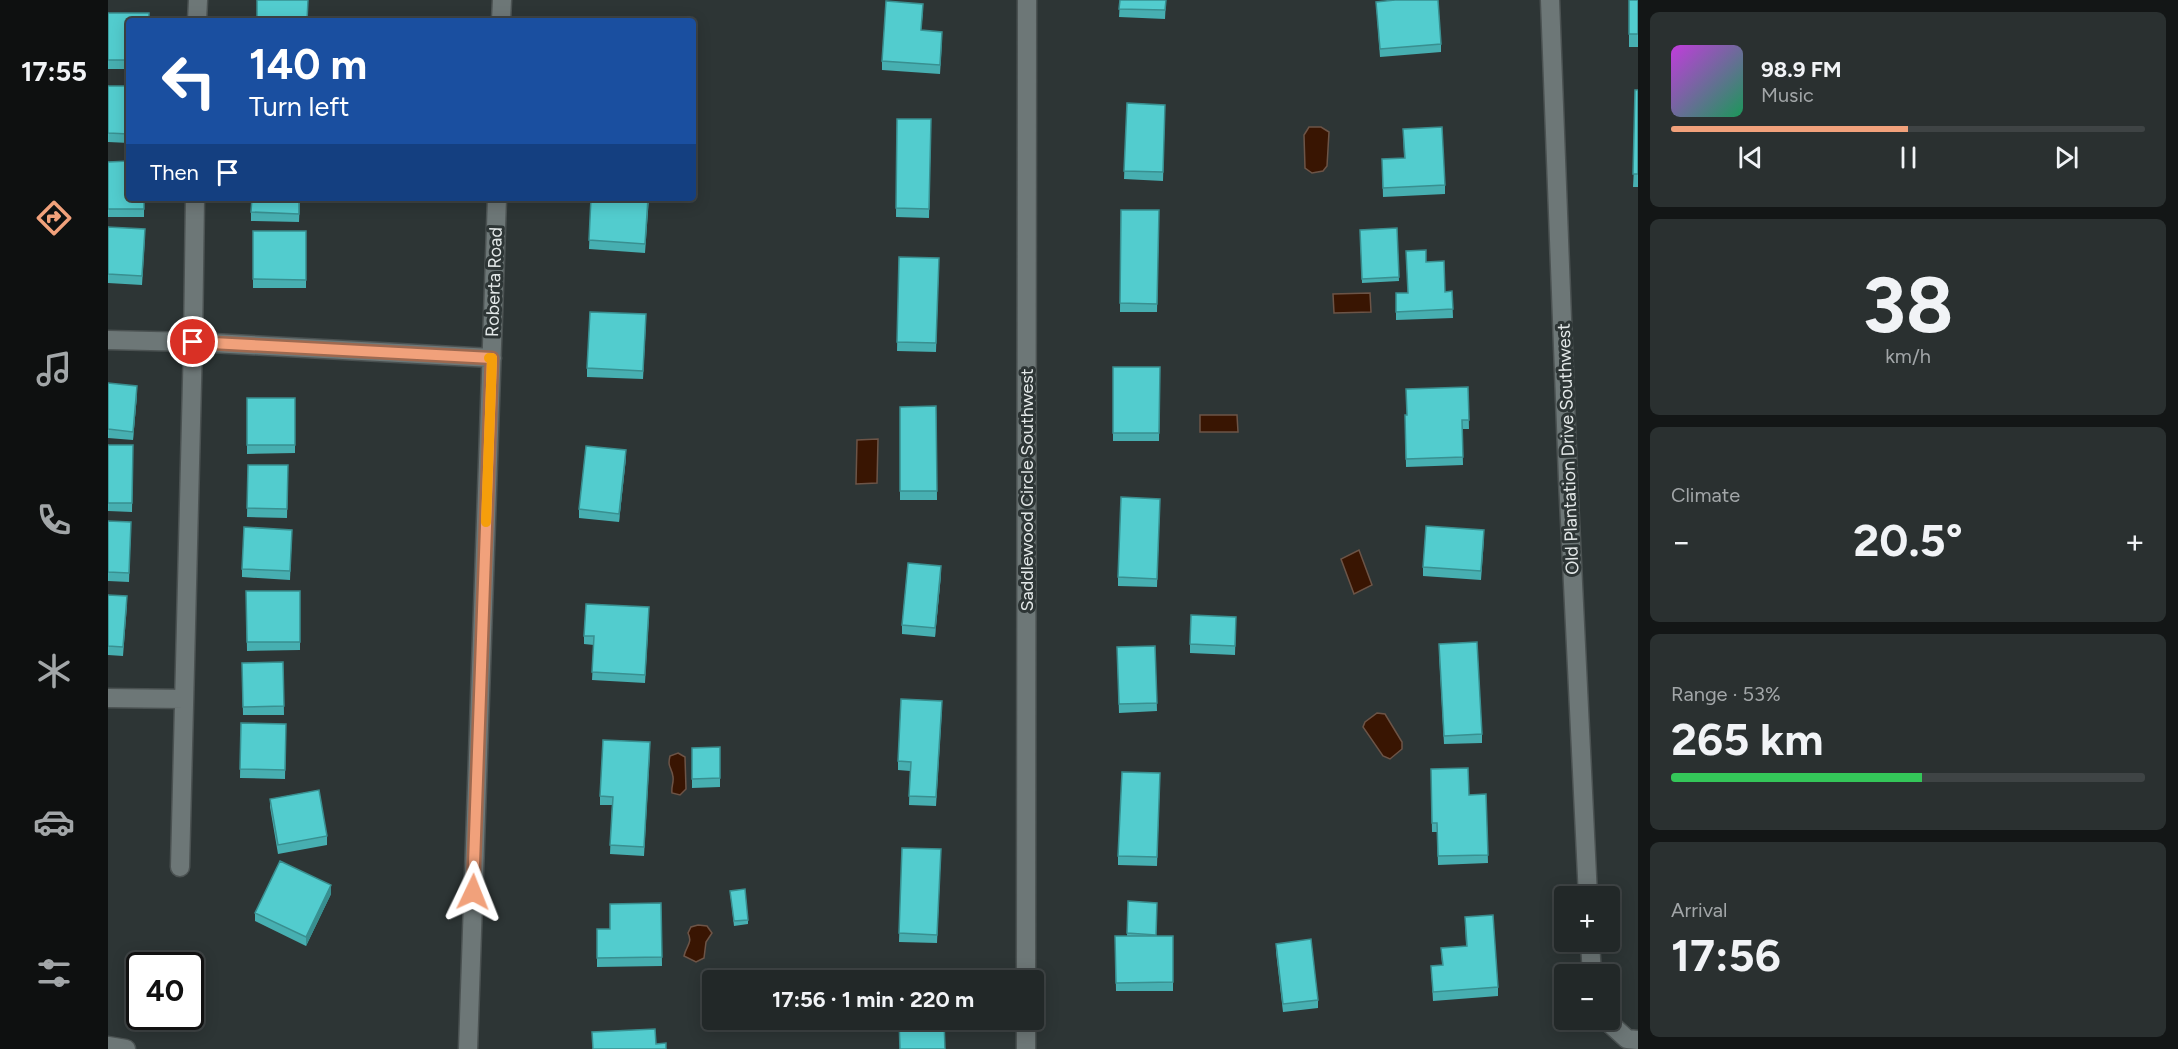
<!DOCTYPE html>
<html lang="en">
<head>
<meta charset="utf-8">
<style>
  body { margin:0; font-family:Figtree,sans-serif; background:#2a3030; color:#f1f3f6; height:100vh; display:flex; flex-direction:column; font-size:22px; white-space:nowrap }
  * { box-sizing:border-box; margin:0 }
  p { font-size:20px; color:#a2a6a8 }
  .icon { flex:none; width:33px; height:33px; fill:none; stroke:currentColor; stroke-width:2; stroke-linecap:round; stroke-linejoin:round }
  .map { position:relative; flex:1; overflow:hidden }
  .drawer { display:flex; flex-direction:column; gap:12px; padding:12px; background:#131616; width:540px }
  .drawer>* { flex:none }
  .banner { position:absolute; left:18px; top:18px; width:570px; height:183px; border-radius:6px; box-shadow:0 3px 15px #0003,0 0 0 2px #3f4445; background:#1a4fa0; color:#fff; overflow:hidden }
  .buttons { position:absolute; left:1446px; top:886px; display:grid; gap:12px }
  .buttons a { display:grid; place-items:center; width:66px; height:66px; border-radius:6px; background:#222828; box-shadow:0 3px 15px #0003,0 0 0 2px #3f4445; font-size:30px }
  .speed { position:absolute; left:18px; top:952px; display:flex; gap:12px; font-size:30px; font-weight:700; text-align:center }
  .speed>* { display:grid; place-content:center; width:78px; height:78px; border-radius:50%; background:#222828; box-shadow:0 3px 15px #0003,0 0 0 2px #3f4445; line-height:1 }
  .speed .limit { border:3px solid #111; border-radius:9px; background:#fff; color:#111 }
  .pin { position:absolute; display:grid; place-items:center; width:51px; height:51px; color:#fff; margin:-26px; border:3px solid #fff; border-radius:50%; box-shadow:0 2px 6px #0007 }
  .me { position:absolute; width:66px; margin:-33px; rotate:2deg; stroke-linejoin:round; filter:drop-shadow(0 0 4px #0008) }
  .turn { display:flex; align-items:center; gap:21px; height:126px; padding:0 24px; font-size:27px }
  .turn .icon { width:78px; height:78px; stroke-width:2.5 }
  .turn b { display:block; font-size:42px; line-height:51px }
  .then { display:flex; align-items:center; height:57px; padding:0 24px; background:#0003; gap:12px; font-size:22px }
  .big { font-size:45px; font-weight:700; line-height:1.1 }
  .drawer .tile { flex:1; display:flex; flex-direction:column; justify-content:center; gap:9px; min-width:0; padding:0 21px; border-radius:9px; background:#2a3030 }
  .drawer .dial { align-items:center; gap:0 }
  .dial b { font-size:78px; line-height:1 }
  .song { display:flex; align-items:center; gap:18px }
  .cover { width:72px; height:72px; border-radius:9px; background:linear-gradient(135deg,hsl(290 70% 55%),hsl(150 70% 35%)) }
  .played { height:6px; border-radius:3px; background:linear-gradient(90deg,#f1a17b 50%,#3f4445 50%) }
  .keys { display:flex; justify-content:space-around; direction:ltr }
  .heat { display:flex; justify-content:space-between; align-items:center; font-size:33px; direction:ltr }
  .charge { height:9px; border-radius:4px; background:linear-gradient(90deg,#34c759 53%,#3f4445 0) }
  .trip { position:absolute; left:594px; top:970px; width:342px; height:60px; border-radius:6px; background:#222828; box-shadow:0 3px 15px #0003,0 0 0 2px #3f4445; font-weight:700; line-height:60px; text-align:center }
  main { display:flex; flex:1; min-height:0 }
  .menu { display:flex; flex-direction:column; width:108px; justify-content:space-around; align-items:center; background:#0e1010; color:#a2a6a8 }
  .menu .icon { width:42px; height:42px }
  .menu .current { color:#f1a17b }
  .menu b { font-size:27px; color:#f1f3f6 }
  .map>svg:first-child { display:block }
  .water { fill:#391502; stroke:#6c5447; stroke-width:1.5 }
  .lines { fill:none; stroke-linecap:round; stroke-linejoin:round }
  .minor-casing { stroke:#4b5252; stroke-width:21 }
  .minor { stroke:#6d7777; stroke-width:18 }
  .wall { fill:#47afb1 }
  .shaded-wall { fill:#398f90 }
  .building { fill:#52ccce; stroke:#398f90; stroke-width:1.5 }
  .route-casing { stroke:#9d6950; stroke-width:15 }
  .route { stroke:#f1a17b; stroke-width:10 }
  .slow { stroke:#f59e0b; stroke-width:10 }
  .labels { text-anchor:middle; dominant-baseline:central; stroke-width:6; stroke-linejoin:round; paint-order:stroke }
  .street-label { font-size:18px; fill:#e3e8e8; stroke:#2d3535 }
</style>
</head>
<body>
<main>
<nav class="menu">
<b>17:55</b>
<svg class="icon current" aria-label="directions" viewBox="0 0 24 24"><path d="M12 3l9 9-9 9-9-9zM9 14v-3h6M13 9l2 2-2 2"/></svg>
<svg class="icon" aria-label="music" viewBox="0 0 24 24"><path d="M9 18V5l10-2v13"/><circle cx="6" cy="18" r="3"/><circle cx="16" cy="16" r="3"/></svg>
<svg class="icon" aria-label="phone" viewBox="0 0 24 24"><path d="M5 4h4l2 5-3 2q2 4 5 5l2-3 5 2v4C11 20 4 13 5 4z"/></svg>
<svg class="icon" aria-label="climate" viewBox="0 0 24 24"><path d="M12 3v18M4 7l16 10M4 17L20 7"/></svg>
<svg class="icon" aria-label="car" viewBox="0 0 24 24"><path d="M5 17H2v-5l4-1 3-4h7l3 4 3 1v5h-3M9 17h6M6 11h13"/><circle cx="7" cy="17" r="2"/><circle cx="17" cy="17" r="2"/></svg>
<svg class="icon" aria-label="filters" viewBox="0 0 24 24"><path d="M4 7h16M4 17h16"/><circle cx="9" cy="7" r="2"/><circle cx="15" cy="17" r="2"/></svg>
</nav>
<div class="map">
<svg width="1530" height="1049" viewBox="0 0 1530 1049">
  <rect width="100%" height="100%" fill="#2d3535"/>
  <path class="water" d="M 1201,127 L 1213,127 L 1221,132 L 1219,166 L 1215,171 L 1204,173 L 1197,168 L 1196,135 Z
    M 1262,293 L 1263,312 L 1226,313 L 1225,294 Z
    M 1092,415 L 1129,415 L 1130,432 L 1092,432 Z
    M 770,439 L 769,483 L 748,484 L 749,440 Z
    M 1251,550 L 1264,585 L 1246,594 L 1233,559 Z
    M 1269,713 L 1277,714 L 1294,742 L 1294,749 L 1282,759 L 1275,756 L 1255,727 L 1257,722 Z
    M 570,753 L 577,757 L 578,789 L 572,795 L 564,793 C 563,787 566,782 565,777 C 564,767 559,768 562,756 Z
    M 590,925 L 599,926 L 604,933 L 598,942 L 596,958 L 588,962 L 576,956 C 578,946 585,943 580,933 L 583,927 Z"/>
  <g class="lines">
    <defs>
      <path id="minor" d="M 1442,0 L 1460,479 L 1480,897
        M 89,21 L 90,0
        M 393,21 L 394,0
        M 87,198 L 85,342 L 384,358
        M 0,340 L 85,342 L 72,867
        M 0,698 L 76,699
        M 1482,942 L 1484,975
        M 918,981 L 919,0
        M 918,1020 L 918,1049
        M 1498,1020 L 1519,1039 L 1530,1040
        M 0,1046 L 18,1049
        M 360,1049 L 389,198"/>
    </defs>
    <use href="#minor" class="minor-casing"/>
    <use href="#minor" class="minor"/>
  </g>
  <path class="wall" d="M 1012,0 L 1058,0 L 1057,19 L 1011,17 Z
    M 1521,0 L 1530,0 L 1530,47 L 1521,47 Z
    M 1268,2 L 1333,44 L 1333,52 L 1272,57 Z
    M 815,12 L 813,30 L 834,41 L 832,74 L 774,70 L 774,61 Z
    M 0,13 L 21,21 L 21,69 L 0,69 Z
    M 0,86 L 21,86 L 21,143 L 0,142 Z
    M 1530,90 L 1530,187 L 1525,187 Z
    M 1019,103 L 1057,105 L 1055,181 L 1016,179 Z
    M 789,119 L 823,119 L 821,218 L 788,217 Z
    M 1295,129 L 1337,185 L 1337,194 L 1275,197 L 1274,159 L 1296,158 Z
    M 0,162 L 36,198 L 36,217 L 0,217 Z
    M 192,198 L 191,222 L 143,221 L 143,212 Z
    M 483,198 L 541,198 L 537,253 L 481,249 Z
    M 1013,210 L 1051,210 L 1049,312 L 1012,312 Z
    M 0,227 L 37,237 L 34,285 L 0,283 Z
    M 1289,228 L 1291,281 L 1254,283 L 1252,230 Z
    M 145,231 L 198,231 L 198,288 L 145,288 Z
    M 791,257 L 831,258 L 828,352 L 789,351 Z
    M 1318,262 L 1337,292 L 1344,291 L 1345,318 L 1288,320 L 1288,293 L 1300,293 Z
    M 538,323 L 535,379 L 479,377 L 479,368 Z
    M 1005,367 L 1052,367 L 1051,441 L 1005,441 Z
    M 0,383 L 29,395 L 25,440 L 0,438 Z
    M 1360,387 L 1361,429 L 1354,429 L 1355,465 L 1298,467 L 1297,415 L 1299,415 Z
    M 139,398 L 187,398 L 187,453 L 139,454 Z
    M 828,406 L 829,500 L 792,500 L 792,407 Z
    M 0,445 L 25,445 L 24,512 L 0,511 Z
    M 518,458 L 511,522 L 471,518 L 471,509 Z
    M 140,465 L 180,465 L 179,518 L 139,517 Z
    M 1052,499 L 1049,587 L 1010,586 L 1010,577 Z
    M 0,521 L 23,522 L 21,582 L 0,581 Z
    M 184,530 L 182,580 L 134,577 L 134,569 Z
    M 1376,539 L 1373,580 L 1315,576 L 1315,567 Z
    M 833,575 L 827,637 L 794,634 L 794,625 Z
    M 138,591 L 192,591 L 192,650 L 139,651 Z
    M 0,595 L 19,605 L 15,656 L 0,655 Z
    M 541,616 L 537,683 L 484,680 L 486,645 L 476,644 L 476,636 Z
    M 1128,617 L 1127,655 L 1082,653 L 1082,644 Z
    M 1047,646 L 1049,711 L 1011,713 L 1009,647 Z
    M 1331,653 L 1374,734 L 1374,743 L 1336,744 Z
    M 175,662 L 176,715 L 135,715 L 134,663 Z
    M 834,709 L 828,806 L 801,805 L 802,771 L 790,770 L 790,761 Z
    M 133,723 L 178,724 L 177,779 L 132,778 Z
    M 612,747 L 612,787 L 584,788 L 584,748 Z
    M 542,751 L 536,856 L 502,854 L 504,805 L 492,805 L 492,796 Z
    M 1323,769 L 1361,795 L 1378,794 L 1380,863 L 1330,865 L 1329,832 L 1324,832 Z
    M 1052,773 L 1049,866 L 1010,865 L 1010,856 Z
    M 162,799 L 219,836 L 219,845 L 170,854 L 162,807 Z
    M 794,848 L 833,849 L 829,943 L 791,942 Z
    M 622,891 L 640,920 L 640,924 L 626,926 Z
    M 223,894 L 198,946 L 147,921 L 147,913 Z
    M 1020,901 L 1049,903 L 1048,936 L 1065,936 L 1065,991 L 1008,991 L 1007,936 L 1019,936 Z
    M 553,903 L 554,966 L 489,967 L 489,929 L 502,929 Z
    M 1357,917 L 1390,987 L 1390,996 L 1325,1001 L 1323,966 L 1334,965 L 1333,948 L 1358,946 Z
    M 1168,944 L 1210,1000 L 1210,1008 L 1175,1012 L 1168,952 Z"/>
  <path class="shaded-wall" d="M 29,386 L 29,395 L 25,440 L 25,432 Z
    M 518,450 L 518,458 L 511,522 L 511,514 Z
    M 833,566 L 833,575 L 827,637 L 827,628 Z
    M 223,885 L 223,894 L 198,946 L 198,937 Z"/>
  <path class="building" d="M 149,0 L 200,0 L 199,21 L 149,21 Z
    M 1012,0 L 1058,0 L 1057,10 L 1011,9 Z
    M 1287,0 L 1330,0 L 1333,44 L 1272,49 L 1268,2 Z
    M 1521,0 L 1530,0 L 1530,34 L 1521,34 Z
    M 778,1 L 815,4 L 813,30 L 834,32 L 832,65 L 774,61 Z
    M 0,13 L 41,13 L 41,21 L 21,21 L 21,60 L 0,60 Z
    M 0,86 L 21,86 L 21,134 L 0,133 Z
    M 1527,90 L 1530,90 L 1530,174 L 1525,174 Z
    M 1019,103 L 1057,105 L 1055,172 L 1016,171 Z
    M 789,119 L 823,119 L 821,209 L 788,208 Z
    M 1334,127 L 1337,185 L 1275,188 L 1274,159 L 1297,158 L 1295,129 Z
    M 21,161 L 21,198 L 36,198 L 36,209 L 0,209 L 0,162 Z
    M 144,198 L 191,198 L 191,214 L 143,212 Z
    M 483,198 L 540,198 L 537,244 L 481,240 Z
    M 1013,210 L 1051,210 L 1049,304 L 1012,303 Z
    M 0,227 L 37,229 L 34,276 L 0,274 Z
    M 1289,228 L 1291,277 L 1254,279 L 1252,230 Z
    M 145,231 L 198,231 L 198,280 L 145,279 Z
    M 1318,250 L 1318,262 L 1336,261 L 1337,292 L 1344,291 L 1345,309 L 1288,312 L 1288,293 L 1300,293 L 1298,251 Z
    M 791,257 L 831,258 L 828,343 L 789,342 Z
    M 482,312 L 538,314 L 535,371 L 479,368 Z
    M 1005,367 L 1052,367 L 1051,433 L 1005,433 Z
    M 0,383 L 29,386 L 25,432 L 0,429 Z
    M 1360,387 L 1361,420 L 1354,420 L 1355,457 L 1298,459 L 1297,415 L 1299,415 L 1298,389 Z
    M 139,398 L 187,398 L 187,445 L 139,445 Z
    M 828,406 L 829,491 L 792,491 L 792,407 Z
    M 0,445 L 25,445 L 24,503 L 0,503 Z
    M 478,446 L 518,450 L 511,514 L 471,509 Z
    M 140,465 L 180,465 L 179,509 L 139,508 Z
    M 1013,497 L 1052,499 L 1049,579 L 1010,577 Z
    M 0,521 L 23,522 L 21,573 L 0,572 Z
    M 1318,526 L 1376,530 L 1373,571 L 1315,567 Z
    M 136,527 L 184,530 L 182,571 L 134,569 Z
    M 800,563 L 833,566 L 827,628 L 794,625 Z
    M 138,591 L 192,591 L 192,642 L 139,642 Z
    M 0,595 L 19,596 L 15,647 L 0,646 Z
    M 478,604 L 541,607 L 537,675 L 484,672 L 486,636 L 476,636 Z
    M 1083,615 L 1128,617 L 1127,646 L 1082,644 Z
    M 1369,642 L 1374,734 L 1336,736 L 1331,644 Z
    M 1047,646 L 1049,703 L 1011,704 L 1009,647 Z
    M 175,662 L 176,706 L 135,707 L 134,663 Z
    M 793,699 L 834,701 L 828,797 L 801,796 L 803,762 L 790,761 Z
    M 133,723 L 178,724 L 177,770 L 132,769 Z
    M 495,740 L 542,742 L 536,847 L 502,845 L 505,797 L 492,796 Z
    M 612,747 L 612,778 L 584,779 L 584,748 Z
    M 1360,768 L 1361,795 L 1378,794 L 1380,855 L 1330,856 L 1329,823 L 1324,823 L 1323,769 Z
    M 1014,772 L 1052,773 L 1049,857 L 1010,856 Z
    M 211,790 L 219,836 L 170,845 L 162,799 Z
    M 794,848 L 833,849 L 829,935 L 791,933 Z
    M 172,861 L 223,885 L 198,937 L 147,913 Z
    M 637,889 L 640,920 L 626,921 L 622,891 Z
    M 1020,901 L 1049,903 L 1048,935 L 1019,933 Z
    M 553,903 L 554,957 L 489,958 L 489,929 L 502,929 L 502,904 Z
    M 1385,915 L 1390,987 L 1325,992 L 1323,966 L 1335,965 L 1333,948 L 1359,946 L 1357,917 Z
    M 1007,936 L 1065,936 L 1065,982 L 1008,983 Z
    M 1203,939 L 1210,1000 L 1175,1004 L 1168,944 Z
    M 791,1020 L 836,1020 L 837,1049 L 792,1049 Z
    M 547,1029 L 548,1044 L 558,1043 L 558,1049 L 485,1049 L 484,1032 Z"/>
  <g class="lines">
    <defs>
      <path id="route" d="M 85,342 L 384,358 L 365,892"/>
    </defs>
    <use href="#route" class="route-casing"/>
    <use href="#route" class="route"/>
    <path class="slow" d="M 378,522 L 384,358 L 381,358"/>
  </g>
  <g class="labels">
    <g class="street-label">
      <text transform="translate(386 282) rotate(-88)">Roberta Road</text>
      <text transform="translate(1460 449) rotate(-92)">Old Plantation Drive Southwest</text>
      <text transform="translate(919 490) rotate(-90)">Saddlewood Circle Southwest</text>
    </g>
  </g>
</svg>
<div class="buttons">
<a>+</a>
<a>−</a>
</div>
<div class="speed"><div class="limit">40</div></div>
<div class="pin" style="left:85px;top:342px;background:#d93025"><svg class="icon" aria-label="arrive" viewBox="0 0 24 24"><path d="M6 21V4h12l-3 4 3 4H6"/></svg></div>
<svg class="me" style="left:365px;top:892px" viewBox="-20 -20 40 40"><path d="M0-17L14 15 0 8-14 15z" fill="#f1a17b" stroke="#fff" stroke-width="4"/></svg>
<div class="trip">17:56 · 1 min · 220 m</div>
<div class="banner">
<div class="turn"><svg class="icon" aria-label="left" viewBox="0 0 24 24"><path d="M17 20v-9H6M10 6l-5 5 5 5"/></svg><div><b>140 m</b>Turn left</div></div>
<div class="then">Then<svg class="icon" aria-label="arrive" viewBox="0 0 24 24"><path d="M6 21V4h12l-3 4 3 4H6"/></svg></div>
</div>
</div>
<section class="drawer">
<div class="tile">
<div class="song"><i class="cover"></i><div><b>98.9 FM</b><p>Music</p></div></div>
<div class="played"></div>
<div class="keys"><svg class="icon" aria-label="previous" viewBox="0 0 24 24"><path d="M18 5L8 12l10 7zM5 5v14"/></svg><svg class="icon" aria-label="pause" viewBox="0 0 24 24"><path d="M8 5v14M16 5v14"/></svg><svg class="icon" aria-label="next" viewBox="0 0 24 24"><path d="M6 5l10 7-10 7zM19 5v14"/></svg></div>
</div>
<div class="tile dial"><b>38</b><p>km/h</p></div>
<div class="tile"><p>Climate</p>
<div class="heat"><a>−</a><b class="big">20.5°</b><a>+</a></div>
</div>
<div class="tile"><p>Range · 53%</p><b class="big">265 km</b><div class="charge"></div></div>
<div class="tile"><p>Arrival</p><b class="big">17:56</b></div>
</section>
</main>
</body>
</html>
